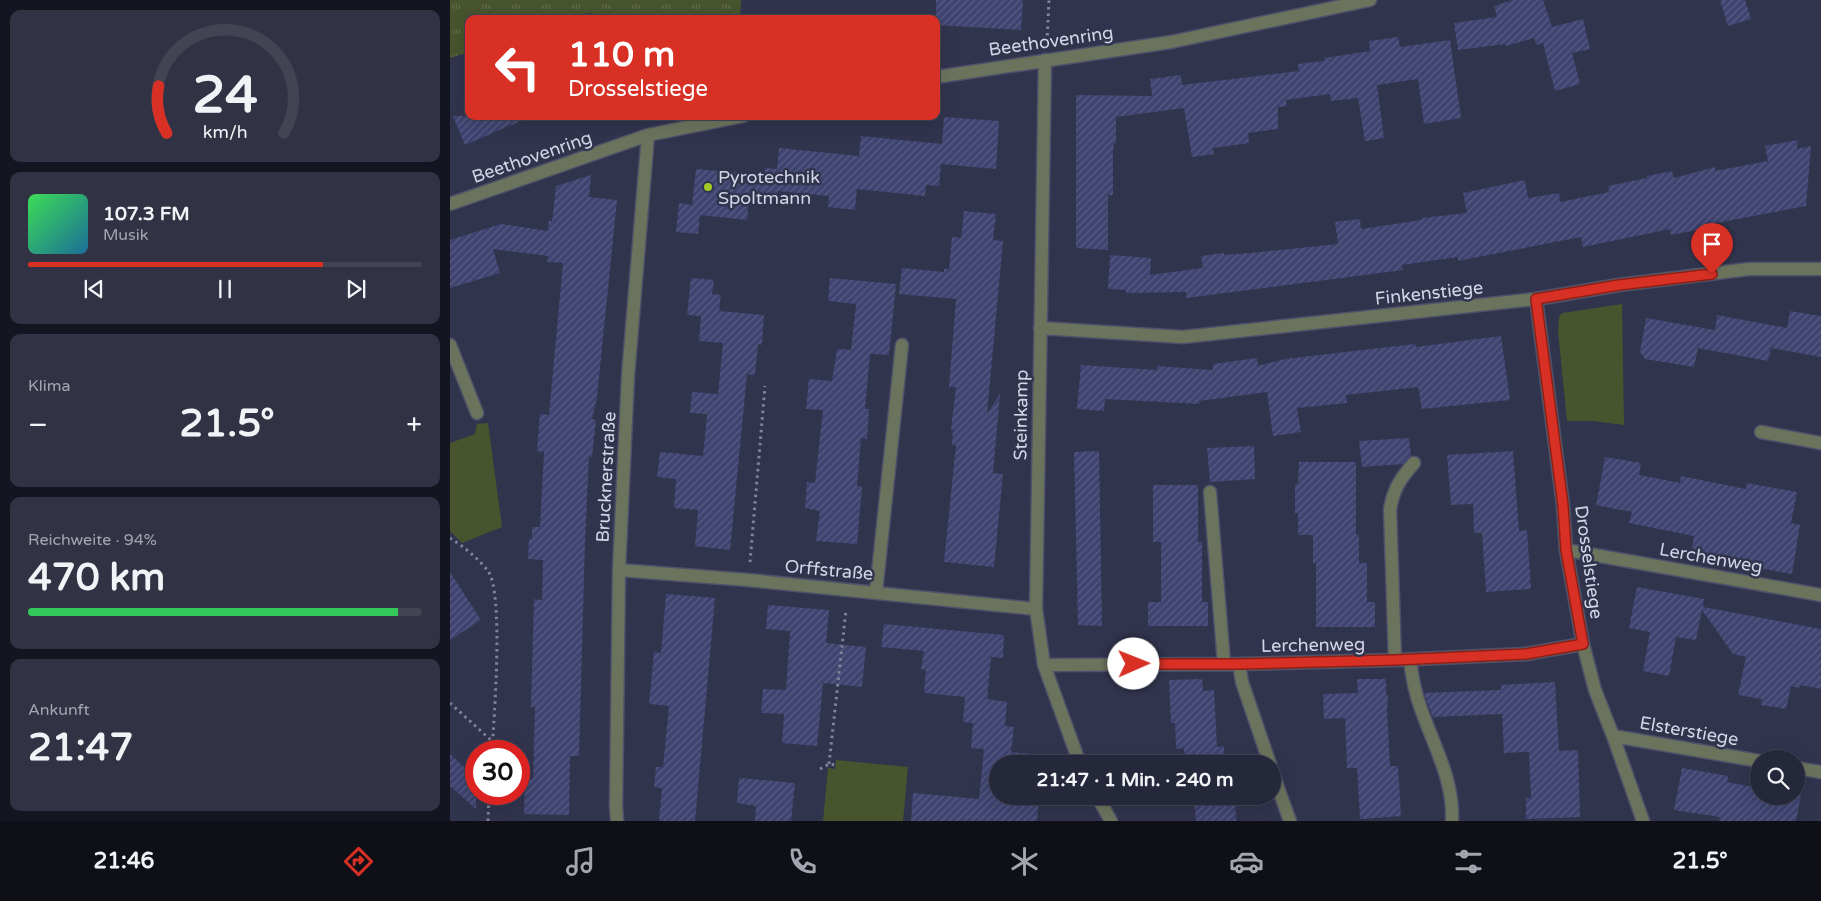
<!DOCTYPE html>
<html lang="de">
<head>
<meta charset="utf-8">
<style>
  body { margin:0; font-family:"Varela Round",sans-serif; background:#313345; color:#f1f3f6; height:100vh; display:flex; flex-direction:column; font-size:19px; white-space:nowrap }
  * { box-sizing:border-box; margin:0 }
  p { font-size:16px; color:#a3a5af }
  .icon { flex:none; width:28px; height:28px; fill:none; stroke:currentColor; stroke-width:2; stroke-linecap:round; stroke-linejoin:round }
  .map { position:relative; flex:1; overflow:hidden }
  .details { display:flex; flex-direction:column; gap:10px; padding:10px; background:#141520; width:450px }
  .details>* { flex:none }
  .banner { position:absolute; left:15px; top:15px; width:475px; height:105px; border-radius:10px; box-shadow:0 5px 20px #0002,0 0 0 1px #424454; background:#d93025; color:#fff; overflow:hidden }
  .controls { position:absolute; left:1300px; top:750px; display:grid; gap:10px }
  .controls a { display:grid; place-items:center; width:55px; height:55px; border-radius:50%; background:#25273a; box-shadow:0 5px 20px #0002,0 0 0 1px #424454; font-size:25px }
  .speed { position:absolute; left:15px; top:740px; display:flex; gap:10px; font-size:25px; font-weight:700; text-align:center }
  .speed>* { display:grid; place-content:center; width:65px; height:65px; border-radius:50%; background:#25273a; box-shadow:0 5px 20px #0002,0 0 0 1px #424454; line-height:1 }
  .speed .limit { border:8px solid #d22; background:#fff; color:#111 }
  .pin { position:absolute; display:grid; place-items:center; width:42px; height:42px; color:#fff; margin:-51px -21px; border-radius:50% 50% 50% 0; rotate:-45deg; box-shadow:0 0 5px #0007 }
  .pin .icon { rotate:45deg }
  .me { position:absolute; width:55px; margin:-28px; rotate:89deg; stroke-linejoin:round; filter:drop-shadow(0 0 4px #0008) }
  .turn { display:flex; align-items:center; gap:18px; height:105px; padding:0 20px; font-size:22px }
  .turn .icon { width:65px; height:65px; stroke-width:2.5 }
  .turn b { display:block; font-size:35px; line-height:42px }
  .big { font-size:38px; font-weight:800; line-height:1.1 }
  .details .card { flex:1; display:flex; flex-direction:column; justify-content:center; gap:8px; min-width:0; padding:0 18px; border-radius:10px; background:#313345 }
  .details .dial { align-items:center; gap:0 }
  .dial svg { height:130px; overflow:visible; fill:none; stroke:#424454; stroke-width:7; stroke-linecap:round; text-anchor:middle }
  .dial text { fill:#f1f3f6; stroke:none }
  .song { display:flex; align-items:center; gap:15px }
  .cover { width:60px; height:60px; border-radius:8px; background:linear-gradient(135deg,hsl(130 70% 55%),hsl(200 70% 35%)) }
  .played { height:5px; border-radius:2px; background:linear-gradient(90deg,#d93025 75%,#424454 75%) }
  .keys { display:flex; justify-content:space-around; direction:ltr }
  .heat { display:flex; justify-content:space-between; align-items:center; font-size:28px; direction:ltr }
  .charge { height:8px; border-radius:4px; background:linear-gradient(90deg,#34c759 94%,#424454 0) }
  .trip { position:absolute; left:539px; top:755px; width:292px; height:50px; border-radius:25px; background:#25273a; box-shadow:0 5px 20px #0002,0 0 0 1px #424454; font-weight:800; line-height:50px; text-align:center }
  .tabs { display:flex; height:80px; justify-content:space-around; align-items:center; background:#0f1017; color:#a3a5af }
  .tabs .icon { width:35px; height:35px }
  .tabs .current { color:#d93025 }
  .tabs b { font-size:22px; color:#f1f3f6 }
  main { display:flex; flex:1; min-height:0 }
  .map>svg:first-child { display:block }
  .grass { fill:url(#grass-tufts) }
  .park { fill:#48542e }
  .building { fill:url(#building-hatch) }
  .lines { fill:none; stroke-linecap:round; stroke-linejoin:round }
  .minor-casing { stroke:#4e5169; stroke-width:15 }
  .path { stroke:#818499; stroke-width:3; stroke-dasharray:2.5 4; stroke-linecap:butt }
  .minor { stroke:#6c735d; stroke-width:12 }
  .route-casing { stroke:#8d1f18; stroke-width:12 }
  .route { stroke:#d93025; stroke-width:9 }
  .poi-dot { fill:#a2c928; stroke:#31344d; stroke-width:2 }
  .labels { text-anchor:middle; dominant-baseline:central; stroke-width:5; stroke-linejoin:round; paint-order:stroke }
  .street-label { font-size:18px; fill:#d3d6e7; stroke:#31344d }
  .poi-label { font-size:18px; fill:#d3d6e7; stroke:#31344d; text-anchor:start }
</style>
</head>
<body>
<main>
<section class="details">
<div class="card dial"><svg viewBox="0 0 100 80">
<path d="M14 69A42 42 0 1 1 86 69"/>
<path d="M14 69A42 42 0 0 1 9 40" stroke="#d93025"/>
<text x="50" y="56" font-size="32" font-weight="700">24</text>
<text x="50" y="72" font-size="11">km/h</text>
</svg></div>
<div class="card">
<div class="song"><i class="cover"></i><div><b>107.3 FM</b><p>Musik</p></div></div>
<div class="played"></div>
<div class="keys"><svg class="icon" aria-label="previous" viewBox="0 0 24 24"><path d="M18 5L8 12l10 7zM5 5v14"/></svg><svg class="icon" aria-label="pause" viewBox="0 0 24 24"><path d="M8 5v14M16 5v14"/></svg><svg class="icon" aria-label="next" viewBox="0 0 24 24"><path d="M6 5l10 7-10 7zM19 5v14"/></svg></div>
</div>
<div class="card"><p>Klima</p>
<div class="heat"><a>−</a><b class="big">21.5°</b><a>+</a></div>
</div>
<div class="card"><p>Reichweite · 94%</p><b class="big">470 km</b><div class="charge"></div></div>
<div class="card"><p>Ankunft</p><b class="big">21:47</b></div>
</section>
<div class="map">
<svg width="1371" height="821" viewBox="0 0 1371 821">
  <defs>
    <pattern id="grass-tufts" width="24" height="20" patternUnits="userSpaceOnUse" patternTransform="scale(1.25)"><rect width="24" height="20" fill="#48542e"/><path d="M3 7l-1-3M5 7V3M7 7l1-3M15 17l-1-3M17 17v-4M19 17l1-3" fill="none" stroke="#626c4c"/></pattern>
    <pattern id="building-hatch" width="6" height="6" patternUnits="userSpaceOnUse" patternTransform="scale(1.25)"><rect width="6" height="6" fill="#3e4370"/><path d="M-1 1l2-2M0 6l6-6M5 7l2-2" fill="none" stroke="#595d84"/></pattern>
  </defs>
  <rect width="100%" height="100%" fill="#31344d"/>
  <path class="grass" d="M 0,0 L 291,0 L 290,19 L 164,19 L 139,13 L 120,19 L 19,19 L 19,52 L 0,58 Z"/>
  <path class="park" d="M 1172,304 L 1174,425 L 1143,421 L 1117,421 L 1108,331 L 1109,317 L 1112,313 Z
    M 38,423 L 52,527 L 12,543 L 0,531 L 0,443 L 25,434 L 27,424 Z
    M 386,760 L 458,767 L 453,821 L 373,821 L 378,768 L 385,769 Z"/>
  <path class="building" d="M 486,0 L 573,0 L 571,30 L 486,25 Z
    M 1063,0 L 1093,0 L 1102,27 L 1133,19 L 1140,49 L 1122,53 L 1130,84 L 1105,91 L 1093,43 L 1086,45 L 1084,38 L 1056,46 L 1055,44 L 1008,50 L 1004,23 L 1047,17 L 1044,6 Z
    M 1270,0 L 1295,0 L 1301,19 L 1278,26 Z
    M 948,37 L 950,47 L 1000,40 L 1011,118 L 974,124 L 968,79 L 927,85 L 934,138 L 915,141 L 908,98 L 881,101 L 880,94 L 836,100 L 837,106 L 828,107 L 828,129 L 798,133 L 799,143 L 763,148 L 764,154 L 742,157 L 734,108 L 666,117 L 666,143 L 664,143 L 663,151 L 663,195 L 658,195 L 658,250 L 626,248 L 626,95 L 702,96 L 700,79 L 731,75 L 732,85 L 849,71 L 848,64 L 875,61 L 874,58 L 920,51 L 919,41 Z
    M 3,116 L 82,116 L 15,145 Z
    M 494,117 L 549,121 L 546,169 L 491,164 L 489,186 L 476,185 L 475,196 L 407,189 L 405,210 L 378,207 L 379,196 L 328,191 L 327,201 L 299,198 L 297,220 L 250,215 L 248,234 L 226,232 L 229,203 L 242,205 L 246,169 L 314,175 L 315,168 L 327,169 L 329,148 L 409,156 L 411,136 L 492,144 Z
    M 1348,140 L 1347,149 L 1361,146 L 1356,206 L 1261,224 L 1262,227 L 1221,235 L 1220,229 L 1133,247 L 1131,237 L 1008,261 L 1008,257 L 952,265 L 953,270 L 736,298 L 736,292 L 676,293 L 676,290 L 658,289 L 660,255 L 701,258 L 700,275 L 753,268 L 751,256 L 774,253 L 774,255 L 801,253 L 888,244 L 885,222 L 910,219 L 911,229 L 972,220 L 972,218 L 1017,213 L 1013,193 L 1075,180 L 1078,198 L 1109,193 L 1110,202 L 1159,192 L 1158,186 L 1197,178 L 1197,176 L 1222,171 L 1224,178 L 1265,167 L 1265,171 L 1318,161 L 1315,146 Z
    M 141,175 L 139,197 L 167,200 L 147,397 L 142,419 L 146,420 L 142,457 L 139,456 L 135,541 L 129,756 L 120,756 L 119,815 L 74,814 L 75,779 L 83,779 L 85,707 L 81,707 L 84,599 L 92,600 L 93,560 L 78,559 L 79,539 L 82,539 L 82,527 L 90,527 L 94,452 L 87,451 L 90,414 L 99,415 L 113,263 L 97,262 L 98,256 L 43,249 L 50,273 L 0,288 L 0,240 L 51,224 L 98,231 L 99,220 L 102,222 L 106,186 Z
    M 514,211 L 546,214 L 543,240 L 553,241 L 537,414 L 550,394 L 543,473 L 553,474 L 544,567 L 494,562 L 506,445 L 502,445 L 503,430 L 501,429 L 506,387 L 499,387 L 506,299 L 449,294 L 452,268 L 494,272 L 494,269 L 499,269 L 502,237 L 511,238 Z
    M 241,278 L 264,280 L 262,294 L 271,295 L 269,311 L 314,315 L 312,345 L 308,344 L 305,375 L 297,374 L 280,550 L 245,546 L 248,510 L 224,508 L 226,479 L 207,477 L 210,452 L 253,456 L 257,414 L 240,413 L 242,392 L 268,394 L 273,343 L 249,341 L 251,316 L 237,315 Z
    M 380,278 L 446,284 L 439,355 L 420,354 L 415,409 L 419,409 L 417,439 L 411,438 L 407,486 L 412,487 L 407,544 L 366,541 L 370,511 L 355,508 L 357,482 L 365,483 L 373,410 L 356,409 L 359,379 L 382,381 L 387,349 L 401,350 L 406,304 L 378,301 Z
    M 1340,311 L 1371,316 L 1371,357 L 1321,348 L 1318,361 L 1248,348 L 1244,367 L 1195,359 L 1190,352 L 1196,318 L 1265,330 L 1267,315 L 1337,328 Z
    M 1051,336 L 1060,400 L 972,409 L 968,387 L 896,395 L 897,403 L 847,408 L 851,432 L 823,436 L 817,392 L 749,401 L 750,404 L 655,399 L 654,411 L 627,409 L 631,365 L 707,370 L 707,366 L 763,370 L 763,364 L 807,358 L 808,366 L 835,359 L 965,344 L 966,347 Z
    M 959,438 L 961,456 L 953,464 L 912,467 L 909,441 Z
    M 804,446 L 805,479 L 760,482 L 757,448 Z
    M 649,451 L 652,626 L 628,625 L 624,452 Z
    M 1063,451 L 1069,531 L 1077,530 L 1081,589 L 1036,592 L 1032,533 L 1024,533 L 1023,504 L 1001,505 L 997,455 Z
    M 1155,457 L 1191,463 L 1189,475 L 1230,483 L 1231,476 L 1296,489 L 1297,483 L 1347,492 L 1341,523 L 1350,525 L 1342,574 L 1241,556 L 1244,536 L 1179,523 L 1182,512 L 1146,505 Z
    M 849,462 L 906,462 L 906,535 L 909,535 L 909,563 L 917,563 L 917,602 L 925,602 L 925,627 L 866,627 L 866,563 L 863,563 L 863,535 L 848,535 L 848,513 L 845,513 L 845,484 L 848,484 Z
    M 703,485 L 748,485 L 748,542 L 752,542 L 752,602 L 758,602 L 758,626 L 698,626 L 698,602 L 711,602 L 711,542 L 703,542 Z
    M 0,572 L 31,620 L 0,640 Z
    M 1187,587 L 1254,599 L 1253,607 L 1371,629 L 1371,689 L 1350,685 L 1350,688 L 1341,686 L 1336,709 L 1311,705 L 1312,699 L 1288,695 L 1296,657 L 1283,654 L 1252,610 L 1246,640 L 1226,637 L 1219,676 L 1193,671 L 1200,632 L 1179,628 Z
    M 216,594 L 265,598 L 245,821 L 209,821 L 212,788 L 204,787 L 206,767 L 213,767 L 219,706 L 199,704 L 204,652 L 211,653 Z
    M 318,605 L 379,610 L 376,643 L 416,647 L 412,687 L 373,683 L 367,746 L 332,743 L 334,714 L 311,713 L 313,689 L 336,690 L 340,631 L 316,629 Z
    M 434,624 L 554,635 L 553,658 L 541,657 L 537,699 L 557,702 L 555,726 L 564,727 L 561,752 L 582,754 L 581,764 L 548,764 L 548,796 L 589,796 L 587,821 L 461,821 L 463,793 L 529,799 L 534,749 L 521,748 L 523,723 L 513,722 L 515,697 L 474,693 L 476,670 L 471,669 L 474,651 L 431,647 Z
    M 752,679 L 753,691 L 764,690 L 767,747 L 774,746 L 775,764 L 735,764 L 734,748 L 726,749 L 725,723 L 721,723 L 719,680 Z
    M 907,679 L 936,679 L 936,695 L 938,695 L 937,710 L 940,766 L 948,766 L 951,816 L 910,819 L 907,768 L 897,768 L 895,718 L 874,719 L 873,694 L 908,693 Z
    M 1105,682 L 1109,751 L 1128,750 L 1130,817 L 1076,819 L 1076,798 L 1081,798 L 1079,752 L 1054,753 L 1052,714 L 983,717 L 974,693 L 1051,690 L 1051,685 Z
    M 0,754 L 26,778 L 26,809 L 0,786 Z
    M 1232,768 L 1278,776 L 1277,782 L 1309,788 L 1309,796 L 1346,796 L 1346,794 L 1351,795 L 1346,821 L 1269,821 L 1270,817 L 1224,810 Z
    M 289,778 L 345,783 L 341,821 L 305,821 L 306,806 L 287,803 Z
    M 736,796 L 785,798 L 786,821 L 746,821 L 744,800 L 736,800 Z"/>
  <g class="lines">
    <defs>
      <path id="minor" d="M 595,60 L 586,609 L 594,665 L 630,764
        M 486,77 L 721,42 L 920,0
        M 0,204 L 198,135 L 293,116
        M 1086,299 L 1113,505 L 1116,550 L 1133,644 L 1145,690 L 1163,736 L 1193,821
        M 590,328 L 733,337 L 1086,299 L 1169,285 L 1299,269 L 1371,269
        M 0,345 L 27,413
        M 1311,432 L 1371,443
        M 760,492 L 774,663
        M 1116,550 L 1371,595
        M 169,570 L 298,580 L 586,609
        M 426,592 L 452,345
        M 945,660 L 940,509 C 944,488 950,479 964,463
        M 960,660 C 962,677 965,693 971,709 C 984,746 1004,781 1002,821
        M 789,664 L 792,682 L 820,764
        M 594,665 L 789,664 L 945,660 L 1076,654 L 1133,644
        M 1163,736 L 1309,761
        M 1346,768 L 1371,772
        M 822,771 L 840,821
        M 647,796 L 661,821
        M 167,821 L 166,805 L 169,570 L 178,376 L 198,135"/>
    </defs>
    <use href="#minor" class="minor-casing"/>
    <path class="path" d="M 597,42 L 599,0
      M 0,538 C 13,546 29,559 38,571 C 54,593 44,719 42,751
      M 300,562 L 315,386
      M 0,703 L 43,742
      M 379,764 L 396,610
      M 370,769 L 379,764 L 386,765
      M 38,821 L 39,794"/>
    <use href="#minor" class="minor"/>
  </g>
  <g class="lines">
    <defs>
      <path id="route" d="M 684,664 L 789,664 L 945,660 L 1076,654 L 1133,644 L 1116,550 L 1113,505 L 1086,299 L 1169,285 L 1262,274"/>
    </defs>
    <use href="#route" class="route-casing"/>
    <use href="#route" class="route"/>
  </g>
  <circle class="poi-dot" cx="258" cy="187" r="5"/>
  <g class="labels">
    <g class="street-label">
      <text transform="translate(601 41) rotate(-8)">Beethovenring</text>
      <text transform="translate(82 157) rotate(-19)">Beethovenring</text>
      <text transform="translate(979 293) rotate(-6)">Finkenstiege</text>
      <text transform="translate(571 415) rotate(-89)">Steinkamp</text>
      <text transform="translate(156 477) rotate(-87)">Brucknerstraße</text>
      <text transform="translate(1261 558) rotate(10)">Lerchenweg</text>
      <text transform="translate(1139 562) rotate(82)">Drosselstiege</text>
      <text transform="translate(379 570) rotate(5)">Orffstraße</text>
      <text transform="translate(863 645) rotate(-1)">Lerchenweg</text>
      <text transform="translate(1239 731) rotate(10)">Elsterstiege</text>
    </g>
    <g class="poi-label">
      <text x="268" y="177">Pyrotechnik<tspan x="268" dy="21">Spoltmann</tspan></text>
    </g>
  </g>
</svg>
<div class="controls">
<a><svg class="icon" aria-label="search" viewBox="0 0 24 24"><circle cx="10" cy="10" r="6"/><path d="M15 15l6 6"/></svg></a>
</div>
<div class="speed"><div class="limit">30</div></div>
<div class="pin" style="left:1262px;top:274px;background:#d93025"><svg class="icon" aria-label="arrive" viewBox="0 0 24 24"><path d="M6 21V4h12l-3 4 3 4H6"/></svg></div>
<svg class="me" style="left:684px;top:664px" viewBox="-20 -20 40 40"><circle r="19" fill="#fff"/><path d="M0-13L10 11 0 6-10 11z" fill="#d93025"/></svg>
<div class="trip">21:47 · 1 Min. · 240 m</div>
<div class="banner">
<div class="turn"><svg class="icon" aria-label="left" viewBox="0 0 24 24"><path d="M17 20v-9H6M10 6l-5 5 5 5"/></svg><div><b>110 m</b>Drosselstiege</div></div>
</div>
</div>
</main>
<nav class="tabs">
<b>21:46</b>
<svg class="icon current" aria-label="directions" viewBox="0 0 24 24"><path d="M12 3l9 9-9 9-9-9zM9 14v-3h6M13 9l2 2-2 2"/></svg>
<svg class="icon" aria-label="music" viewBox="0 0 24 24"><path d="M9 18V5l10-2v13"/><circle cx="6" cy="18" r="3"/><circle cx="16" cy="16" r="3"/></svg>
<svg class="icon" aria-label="phone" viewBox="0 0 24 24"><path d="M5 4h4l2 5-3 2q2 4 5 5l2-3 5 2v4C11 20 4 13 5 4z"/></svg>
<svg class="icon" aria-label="climate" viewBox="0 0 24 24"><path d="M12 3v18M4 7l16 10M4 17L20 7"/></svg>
<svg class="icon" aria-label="car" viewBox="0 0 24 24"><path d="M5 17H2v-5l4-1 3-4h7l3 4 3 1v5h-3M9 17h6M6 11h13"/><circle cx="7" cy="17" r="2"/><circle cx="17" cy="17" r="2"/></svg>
<svg class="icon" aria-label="filters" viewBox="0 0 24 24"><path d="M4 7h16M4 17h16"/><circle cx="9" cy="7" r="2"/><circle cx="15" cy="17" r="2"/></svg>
<b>21.5°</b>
</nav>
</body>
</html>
